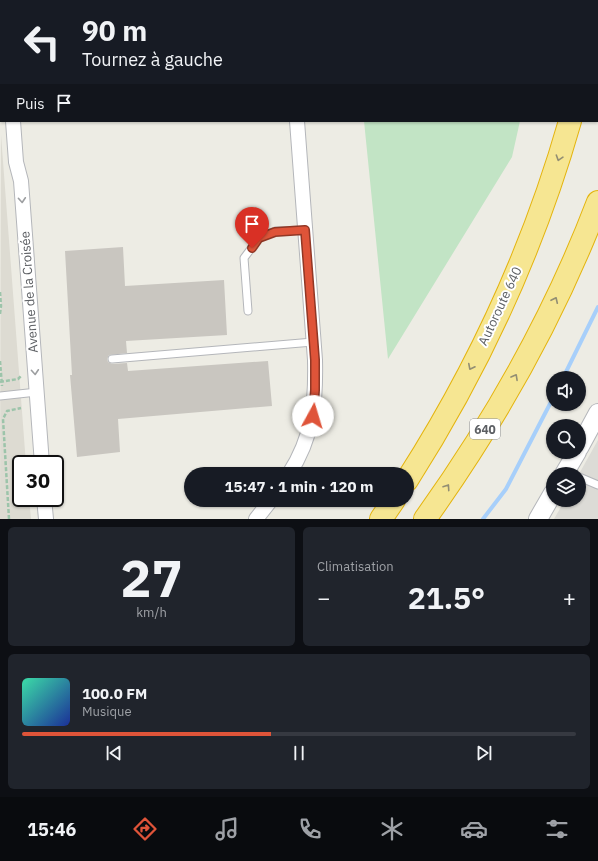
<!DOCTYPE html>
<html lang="fr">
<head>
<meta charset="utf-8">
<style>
  body { margin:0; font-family:"IBM Plex Sans",sans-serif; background:#20242c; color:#f1f3f6; height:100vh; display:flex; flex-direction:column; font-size:15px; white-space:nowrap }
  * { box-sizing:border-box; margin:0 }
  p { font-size:13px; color:#9ea1a6 }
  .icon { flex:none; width:22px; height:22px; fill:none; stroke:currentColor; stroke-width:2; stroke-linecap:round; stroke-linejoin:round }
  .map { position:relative; height:519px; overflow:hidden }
  .side { display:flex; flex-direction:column; gap:8px; padding:8px; background:#0d0f14; flex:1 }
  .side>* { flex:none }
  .top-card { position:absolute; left:0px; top:0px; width:598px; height:122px; box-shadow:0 1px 3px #0004; background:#171b24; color:#f1f3f6; overflow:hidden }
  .fabs { position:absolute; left:546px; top:371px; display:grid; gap:8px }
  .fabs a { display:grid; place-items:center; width:40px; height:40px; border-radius:50%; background:#171b24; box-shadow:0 1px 3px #0004; font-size:20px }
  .speed { position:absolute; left:12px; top:455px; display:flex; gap:8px; font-size:20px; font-weight:700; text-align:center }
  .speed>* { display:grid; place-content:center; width:52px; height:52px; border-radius:50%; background:#171b24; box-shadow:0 1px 3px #0004; line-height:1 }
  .speed .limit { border:2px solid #111; border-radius:6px; background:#fff; color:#111 }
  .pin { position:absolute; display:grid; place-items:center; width:34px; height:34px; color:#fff; margin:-41px -17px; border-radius:50% 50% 50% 0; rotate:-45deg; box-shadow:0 0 4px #0007 }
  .pin .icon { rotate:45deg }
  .me { position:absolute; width:44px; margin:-22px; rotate:6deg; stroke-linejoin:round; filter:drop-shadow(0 0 3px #0008) }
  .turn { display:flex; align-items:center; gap:14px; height:84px; padding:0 16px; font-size:18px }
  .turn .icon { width:52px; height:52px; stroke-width:2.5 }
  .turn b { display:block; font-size:28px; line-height:34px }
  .then { display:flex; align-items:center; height:38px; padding:0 16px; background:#0003; gap:8px; font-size:15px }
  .big { font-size:30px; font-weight:700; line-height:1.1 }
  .side .tile { flex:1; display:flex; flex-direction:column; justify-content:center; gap:6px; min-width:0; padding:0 14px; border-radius:6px; background:#20242c }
  .side .dial { align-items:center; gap:0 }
  .dial b { font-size:52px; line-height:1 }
  .song { display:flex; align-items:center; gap:12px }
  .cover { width:48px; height:48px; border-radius:6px; background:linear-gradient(135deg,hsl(160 70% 55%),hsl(230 70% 35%)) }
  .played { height:4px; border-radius:2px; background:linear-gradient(90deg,#df5439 45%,#363941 45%) }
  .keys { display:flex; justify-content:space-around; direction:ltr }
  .heat { display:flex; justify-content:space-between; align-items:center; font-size:22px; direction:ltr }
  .side .tiles { flex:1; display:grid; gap:8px; grid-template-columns:1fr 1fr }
  .tile:last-child { grid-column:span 2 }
  .trip { position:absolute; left:184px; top:467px; width:230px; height:40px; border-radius:20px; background:#171b24; box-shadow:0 1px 3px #0004; font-weight:700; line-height:40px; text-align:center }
  .tab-bar { display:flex; height:64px; justify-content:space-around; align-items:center; background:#090b0e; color:#9ea1a6 }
  .tab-bar .icon { width:28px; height:28px }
  .tab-bar .active { color:#df5439 }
  .tab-bar b { font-size:18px; color:#f1f3f6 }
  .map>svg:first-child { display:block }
  .industrial { fill:#dcdbd6 }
  .education { fill:#dddbd2 }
  .green { fill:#c2e4c5 }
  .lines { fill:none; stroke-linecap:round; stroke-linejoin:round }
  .stream { stroke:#a7cffa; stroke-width:4 }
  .building { fill:#c9c6c0 }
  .service-casing { stroke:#b4b6ba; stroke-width:9 }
  .minor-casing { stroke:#b4b6ba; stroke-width:16 }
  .tertiary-casing { stroke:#b4b6ba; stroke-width:20 }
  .motorway-casing { stroke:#e4b40e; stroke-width:24 }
  .path { stroke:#9cc4aa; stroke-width:2.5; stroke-dasharray:4 2; stroke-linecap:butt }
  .service { stroke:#fff; stroke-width:7 }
  .minor { stroke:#fff; stroke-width:14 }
  .tertiary { stroke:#fff; stroke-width:18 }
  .motorway { stroke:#f6e692; stroke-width:22 }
  .oneway { stroke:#928e73 }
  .oneway2 { stroke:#9d9fa1 }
  .route-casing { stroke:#913725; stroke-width:10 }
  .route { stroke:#df5439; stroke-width:7 }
  .labels { text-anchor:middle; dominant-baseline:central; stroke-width:4; stroke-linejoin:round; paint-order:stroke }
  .shield { fill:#fff; stroke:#8d8f92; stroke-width:1 }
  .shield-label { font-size:12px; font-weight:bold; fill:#5c5f63 }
  .street-label { font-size:13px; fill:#5c5f63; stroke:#fff }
</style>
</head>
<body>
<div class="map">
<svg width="598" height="519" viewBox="0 0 598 519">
  <rect width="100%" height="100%" fill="#edece4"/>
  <path class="industrial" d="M 598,440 L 598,519 L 554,519 L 565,500 L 579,500 L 579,474 Z"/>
  <path class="education" d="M 1,135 L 26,464 L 21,464 L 21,498 L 29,498 L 31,519 L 0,519 Z"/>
  <path class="green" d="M 352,0 L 547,0 L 352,1 Z
    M 364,121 L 520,121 L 512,157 L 388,359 Z"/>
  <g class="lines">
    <path class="stream" d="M 563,378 L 598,307
      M 483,519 L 506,489 L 553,398"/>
  </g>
  <path class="building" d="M 123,247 L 125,286 L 224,280 L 227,335 L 126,341 L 127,353 L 109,355 L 107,359 L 108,362 L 112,364 L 127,363 L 128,371 L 268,361 L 272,406 L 118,419 L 120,452 L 77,457 L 70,375 L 72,375 L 65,251 Z"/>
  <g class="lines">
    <defs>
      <path id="service" d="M 248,311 L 244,258 L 259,238 L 275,231 L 305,230
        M 112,359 L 313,342
        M 0,396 L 37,392
        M 579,477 L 598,485"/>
      <path id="minor" d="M 5,0 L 6,1
        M 287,0 L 287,1
        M 13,121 L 16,162 L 21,181 L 42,464
        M 289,474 C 313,437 316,403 315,360 L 297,121
        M 44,498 L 46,519
        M 256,519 L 271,500"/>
      <path id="tertiary" d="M 579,448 L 598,413
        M 564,474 L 577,452
        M 538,519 L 553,493"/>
      <path id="motorway" d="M 597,17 L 598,13
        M 407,480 C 478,369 534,247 570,121
        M 381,519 L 394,500
        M 425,519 C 495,421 555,315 598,202"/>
    </defs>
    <use href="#service" class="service-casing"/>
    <use href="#minor" class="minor-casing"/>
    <use href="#tertiary" class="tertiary-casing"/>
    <use href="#motorway" class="motorway-casing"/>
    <path class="path" d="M 0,292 L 1,306 L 0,314
      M 0,361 L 2,386
      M 0,382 L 18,379 L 22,375
      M 9,519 L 3,419 L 7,411 L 21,408"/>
    <use href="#service" class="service"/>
    <use href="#minor" class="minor"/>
    <use href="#tertiary" class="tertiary"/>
    <use href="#motorway" class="motorway"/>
  </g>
  <defs><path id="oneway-chevron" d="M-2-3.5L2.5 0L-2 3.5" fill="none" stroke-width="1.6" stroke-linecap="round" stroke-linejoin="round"/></defs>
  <g class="oneway">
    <use href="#oneway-chevron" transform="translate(559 158) rotate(108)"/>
    <use href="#oneway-chevron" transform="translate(555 300) rotate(-65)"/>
    <use href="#oneway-chevron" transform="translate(471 367) rotate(117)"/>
    <use href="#oneway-chevron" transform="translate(515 377) rotate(-61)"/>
    <use href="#oneway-chevron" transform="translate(447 487) rotate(-56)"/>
  </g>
  <g class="oneway2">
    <use href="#oneway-chevron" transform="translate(22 200) rotate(86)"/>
    <use href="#oneway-chevron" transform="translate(35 372) rotate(86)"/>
  </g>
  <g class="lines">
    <defs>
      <path id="route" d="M 252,248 L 259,238 L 275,232 L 305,230 L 315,360 L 315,390 L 313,416"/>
    </defs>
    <use href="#route" class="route-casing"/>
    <use href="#route" class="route"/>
  </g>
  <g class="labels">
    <rect class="shield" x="470" y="419" width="30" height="20" rx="3"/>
    <g class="shield-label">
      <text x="485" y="429">640</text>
    </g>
    <g class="street-label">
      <text transform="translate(29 292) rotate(-94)">Avenue de la Croisée</text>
      <text transform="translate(500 306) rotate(-65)">Autoroute 640</text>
    </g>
  </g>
</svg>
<div class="fabs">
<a><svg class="icon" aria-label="sound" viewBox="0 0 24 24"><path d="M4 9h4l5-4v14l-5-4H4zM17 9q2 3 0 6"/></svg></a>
<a><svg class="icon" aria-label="search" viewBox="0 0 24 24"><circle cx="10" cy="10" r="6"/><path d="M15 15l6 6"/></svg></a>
<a><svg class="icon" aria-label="layers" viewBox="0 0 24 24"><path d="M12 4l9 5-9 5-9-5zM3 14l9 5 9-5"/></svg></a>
</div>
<div class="speed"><div class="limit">30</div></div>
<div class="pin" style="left:252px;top:248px;background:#d93025"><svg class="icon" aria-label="arrive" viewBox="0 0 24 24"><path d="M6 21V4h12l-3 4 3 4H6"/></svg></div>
<svg class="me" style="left:313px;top:416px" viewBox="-20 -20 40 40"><circle r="19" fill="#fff"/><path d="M0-13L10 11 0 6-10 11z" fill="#df5439"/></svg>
<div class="trip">15:47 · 1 min · 120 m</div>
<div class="top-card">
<div class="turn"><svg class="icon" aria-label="left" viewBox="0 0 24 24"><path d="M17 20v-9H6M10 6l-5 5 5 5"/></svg><div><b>90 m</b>Tournez à gauche</div></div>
<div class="then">Puis<svg class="icon" aria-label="arrive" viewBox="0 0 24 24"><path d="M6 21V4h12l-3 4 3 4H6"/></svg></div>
</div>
</div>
<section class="side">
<div class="tiles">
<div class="tile dial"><b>27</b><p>km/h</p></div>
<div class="tile"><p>Climatisation</p>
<div class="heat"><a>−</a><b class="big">21.5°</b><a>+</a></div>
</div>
<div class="tile">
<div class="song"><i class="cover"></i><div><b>100.0 FM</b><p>Musique</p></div></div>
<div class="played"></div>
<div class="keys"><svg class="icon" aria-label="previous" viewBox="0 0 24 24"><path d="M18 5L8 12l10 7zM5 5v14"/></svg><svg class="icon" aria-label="pause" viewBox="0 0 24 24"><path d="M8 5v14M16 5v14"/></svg><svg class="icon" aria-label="next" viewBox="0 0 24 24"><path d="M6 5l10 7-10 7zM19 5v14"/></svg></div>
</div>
</div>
</section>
<nav class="tab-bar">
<b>15:46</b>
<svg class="icon active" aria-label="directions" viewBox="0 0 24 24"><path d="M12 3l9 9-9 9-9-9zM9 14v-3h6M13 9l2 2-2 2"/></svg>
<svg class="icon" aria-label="music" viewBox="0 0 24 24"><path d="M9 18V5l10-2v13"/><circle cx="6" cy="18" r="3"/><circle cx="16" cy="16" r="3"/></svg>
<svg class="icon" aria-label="phone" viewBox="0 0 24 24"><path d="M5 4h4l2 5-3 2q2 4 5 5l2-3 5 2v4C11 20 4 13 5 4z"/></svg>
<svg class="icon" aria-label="climate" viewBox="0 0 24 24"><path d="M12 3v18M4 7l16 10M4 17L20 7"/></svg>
<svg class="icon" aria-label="car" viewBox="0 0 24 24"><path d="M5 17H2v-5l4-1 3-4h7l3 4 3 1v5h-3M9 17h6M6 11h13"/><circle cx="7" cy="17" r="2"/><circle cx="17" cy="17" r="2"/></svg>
<svg class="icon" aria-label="filters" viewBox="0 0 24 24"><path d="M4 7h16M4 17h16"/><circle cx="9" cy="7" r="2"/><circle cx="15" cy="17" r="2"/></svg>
</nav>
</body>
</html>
